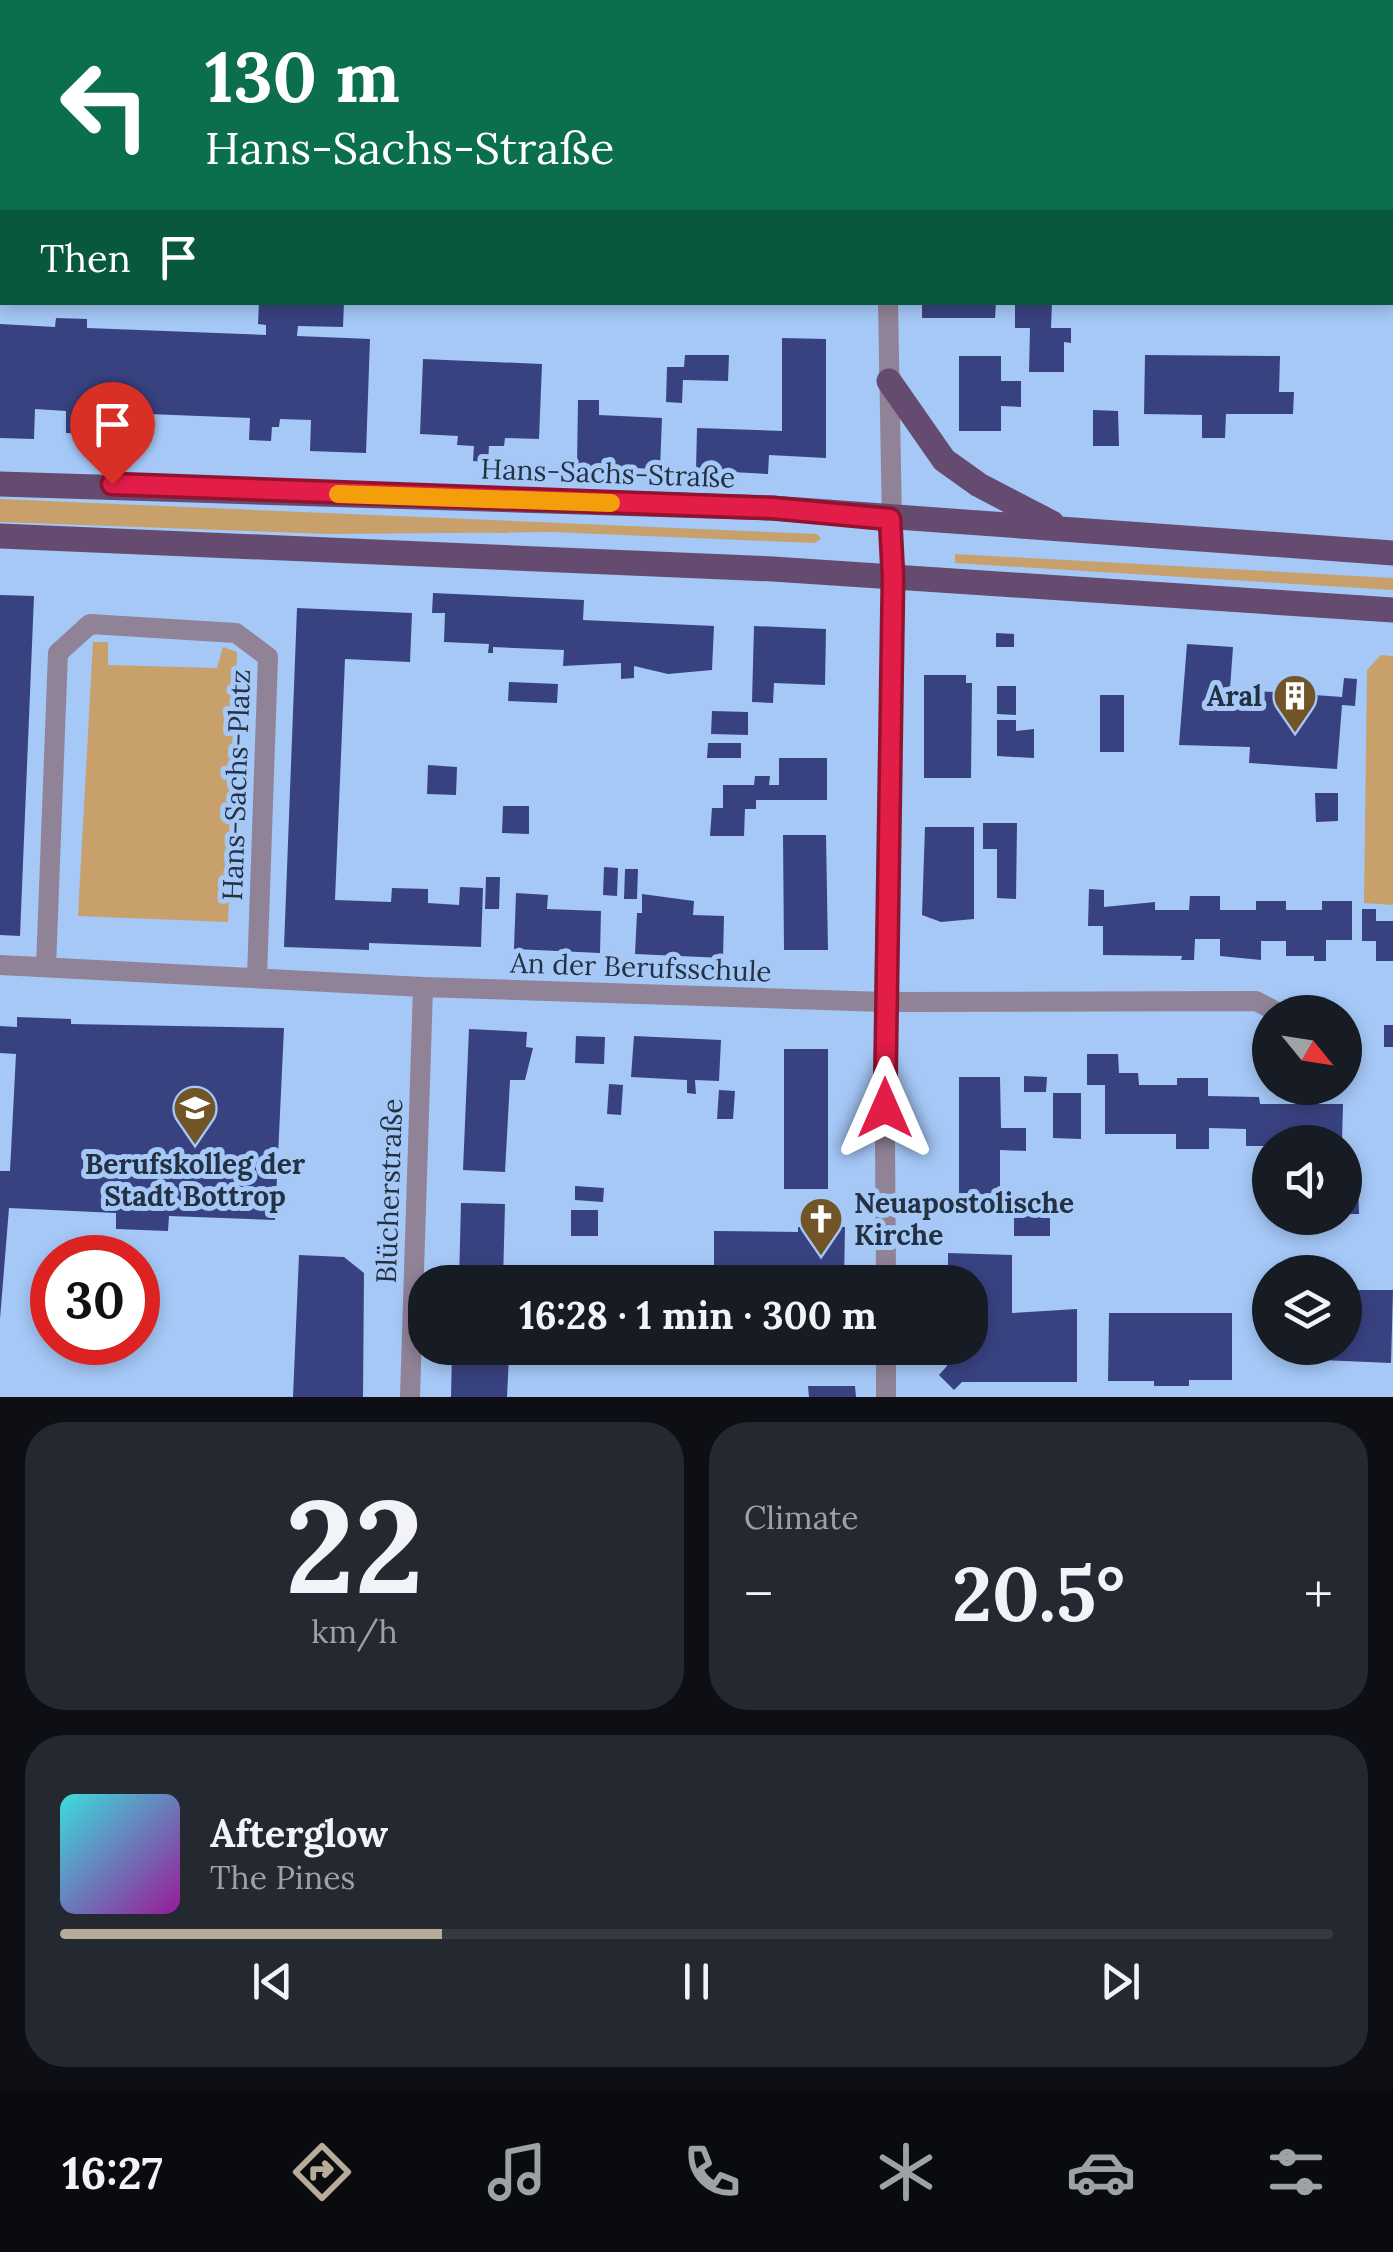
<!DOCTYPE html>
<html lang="en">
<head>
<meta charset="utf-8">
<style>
  body { margin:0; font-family:Lora,serif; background:#242831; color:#f1f3f6; height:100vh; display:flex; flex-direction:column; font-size:38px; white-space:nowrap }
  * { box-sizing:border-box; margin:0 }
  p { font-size:32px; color:#9ea1a6 }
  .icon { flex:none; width:55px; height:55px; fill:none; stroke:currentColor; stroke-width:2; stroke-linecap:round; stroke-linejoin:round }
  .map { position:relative; height:1397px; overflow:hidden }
  .side { display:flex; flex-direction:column; gap:25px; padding:25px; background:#0d0f14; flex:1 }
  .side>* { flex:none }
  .guide { position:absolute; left:0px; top:0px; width:1395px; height:305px; box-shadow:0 5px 15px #0003; background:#0b6e4f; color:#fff; overflow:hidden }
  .needle { width:65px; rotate:120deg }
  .tools { position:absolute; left:1252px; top:995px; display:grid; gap:20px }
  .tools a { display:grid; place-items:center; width:110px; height:110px; border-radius:50%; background:#171b24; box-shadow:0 5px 15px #0003; font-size:50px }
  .speed { position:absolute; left:30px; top:1235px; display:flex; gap:20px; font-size:50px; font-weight:700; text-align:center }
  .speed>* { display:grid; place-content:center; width:130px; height:130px; border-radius:50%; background:#171b24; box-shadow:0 5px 15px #0003; line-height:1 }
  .speed .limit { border:15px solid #d22; background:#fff; color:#111 }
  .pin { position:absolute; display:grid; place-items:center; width:85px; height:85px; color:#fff; margin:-102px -42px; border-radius:50% 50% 50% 0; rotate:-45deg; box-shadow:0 0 10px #0007 }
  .pin .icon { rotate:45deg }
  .me { position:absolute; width:110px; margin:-55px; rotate:0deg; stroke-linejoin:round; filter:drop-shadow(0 0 8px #0008) }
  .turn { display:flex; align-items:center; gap:35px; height:210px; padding:0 40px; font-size:45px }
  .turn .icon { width:130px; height:130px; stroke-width:2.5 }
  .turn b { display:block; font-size:70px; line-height:85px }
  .then { display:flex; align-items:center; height:95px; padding:0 40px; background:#0003; gap:20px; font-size:38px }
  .big { font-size:75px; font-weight:800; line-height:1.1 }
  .side .card { flex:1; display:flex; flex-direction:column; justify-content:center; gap:15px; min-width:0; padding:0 35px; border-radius:40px; background:#242831 }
  .side .dial { align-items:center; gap:0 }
  .dial b { font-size:130px; line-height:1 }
  .song { display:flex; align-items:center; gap:30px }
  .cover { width:120px; height:120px; border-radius:15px; background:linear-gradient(135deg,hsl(180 70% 55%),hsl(300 70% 35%)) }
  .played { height:10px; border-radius:5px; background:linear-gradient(90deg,#b7ab99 30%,#363941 30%) }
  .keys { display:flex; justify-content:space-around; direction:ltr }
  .heat { display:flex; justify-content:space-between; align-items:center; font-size:55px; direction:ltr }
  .side .tiles { flex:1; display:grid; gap:25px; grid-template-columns:1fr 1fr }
  .card:last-child { grid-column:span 2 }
  .trip { position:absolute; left:408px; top:1265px; width:580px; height:100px; border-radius:40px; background:#171b24; box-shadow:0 5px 15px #0003; font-weight:800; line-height:100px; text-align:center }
  .menu { display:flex; height:160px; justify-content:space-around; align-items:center; background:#090b0e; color:#9ea1a6 }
  .menu .icon { width:70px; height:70px }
  .menu .on { color:#b7ab99 }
  .menu b { font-size:45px; color:#f1f3f6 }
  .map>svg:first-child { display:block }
  .green { fill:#c7a06b }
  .building { fill:#394281 }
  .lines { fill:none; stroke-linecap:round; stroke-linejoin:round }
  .minor { stroke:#908297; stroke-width:20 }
  .primary { stroke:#644b6f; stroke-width:25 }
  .route-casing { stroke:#92132f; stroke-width:25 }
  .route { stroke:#e11d48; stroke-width:18 }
  .slow { stroke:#f59e0b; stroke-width:18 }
  .labels { text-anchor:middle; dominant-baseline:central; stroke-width:10; stroke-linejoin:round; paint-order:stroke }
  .street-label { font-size:28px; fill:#233143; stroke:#a5c8f7 }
  .poi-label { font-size:28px; font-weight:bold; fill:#233143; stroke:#a5c8f7; text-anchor:end }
</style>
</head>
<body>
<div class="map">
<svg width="1393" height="1397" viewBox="0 0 1393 1397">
  <rect width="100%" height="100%" fill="#a5c8f7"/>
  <path class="green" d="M 0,499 L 817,534 L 821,539 L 814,543 L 552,532 L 329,534 L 0,522 Z
    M 955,554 L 1393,578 L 1393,590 L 955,563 Z
    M 93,642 L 108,642 L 108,665 L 217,668 L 223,647 L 237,652 L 228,922 L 78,916 Z
    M 1381,655 L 1393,656 L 1393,905 L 1364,903 L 1367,670 Z"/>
  <path class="building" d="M 259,302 L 344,302 L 343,327 L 298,326 L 297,336 L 370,339 L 366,453 L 310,451 L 311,420 L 280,419 L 279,427 L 272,427 L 271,441 L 249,440 L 250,418 L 97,412 L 96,434 L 66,433 L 66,411 L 35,409 L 34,439 L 0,438 L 0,324 L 55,327 L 56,318 L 87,319 L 87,328 L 266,335 L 266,325 L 258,324 Z
    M 922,302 L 996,302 L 995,318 L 922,318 Z
    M 1015,302 L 1052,302 L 1051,328 L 1071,328 L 1071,343 L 1064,342 L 1064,372 L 1029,372 L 1030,328 L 1015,328 Z
    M 782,338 L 826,339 L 826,458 L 769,455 L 768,474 L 696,470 L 697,428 L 782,431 Z
    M 685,355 L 729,355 L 728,381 L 683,380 L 682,403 L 666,402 L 667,367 L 684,367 Z
    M 1145,355 L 1280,356 L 1279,392 L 1294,392 L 1293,414 L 1226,414 L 1225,438 L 1202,438 L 1202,415 L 1144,414 Z
    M 959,356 L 1001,356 L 1001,381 L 1021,381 L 1021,407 L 1001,406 L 1001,431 L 959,431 Z
    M 423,359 L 542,364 L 539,439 L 505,438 L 504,446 L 489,446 L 488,462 L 473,461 L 474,446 L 457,445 L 458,436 L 420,434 Z
    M 578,400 L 599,400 L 599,415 L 662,418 L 660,469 L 577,466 Z
    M 1093,410 L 1118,411 L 1119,446 L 1093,446 Z
    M 433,593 L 584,600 L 583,620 L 714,626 L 712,670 L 668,674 L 634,666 L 634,678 L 621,679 L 621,663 L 563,666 L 564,650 L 493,647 L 493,653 L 488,653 L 489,644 L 444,642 L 445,613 L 432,613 Z
    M 0,595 L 34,596 L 20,936 L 0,935 Z
    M 297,608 L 412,613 L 410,662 L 345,659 L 335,900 L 391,902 L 392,888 L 428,889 L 428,903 L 459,905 L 460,887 L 483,888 L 481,947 L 369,943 L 369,950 L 284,947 Z
    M 754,626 L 826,629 L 825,685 L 774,683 L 773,703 L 752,702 Z
    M 996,633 L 1014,634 L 1014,647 L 996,647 Z
    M 1187,644 L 1233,647 L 1230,689 L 1342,697 L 1344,678 L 1357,679 L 1355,706 L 1342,705 L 1337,769 L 1249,763 L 1250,747 L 1179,745 Z
    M 924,675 L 966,675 L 966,683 L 972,683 L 971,778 L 924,778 Z
    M 509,682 L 558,684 L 557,703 L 508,701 Z
    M 997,686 L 1016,686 L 1016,715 L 997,714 Z
    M 1100,695 L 1124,695 L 1124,752 L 1100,752 Z
    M 712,711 L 748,712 L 748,735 L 711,734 Z
    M 997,720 L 1016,720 L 1016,731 L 1034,729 L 1034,758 L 997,756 Z
    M 708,743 L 741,743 L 741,758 L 707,758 Z
    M 779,758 L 827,758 L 827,800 L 756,800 L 756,809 L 745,809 L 744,836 L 710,836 L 712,808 L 723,808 L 723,785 L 754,785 L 755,776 L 770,776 L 769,785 L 779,785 Z
    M 428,765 L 457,767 L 456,795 L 427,794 Z
    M 1315,793 L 1338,793 L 1338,821 L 1316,822 Z
    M 503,806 L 529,806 L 529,834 L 502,833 Z
    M 983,823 L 1017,823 L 1016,899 L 997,898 L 997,849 L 983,849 Z
    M 925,827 L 974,827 L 974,919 L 941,922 L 922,915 Z
    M 783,835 L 826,835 L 828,950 L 784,950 Z
    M 604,867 L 618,868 L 617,896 L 603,895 Z
    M 625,869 L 638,869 L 637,899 L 624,899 Z
    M 486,877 L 500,877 L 499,909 L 485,909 Z
    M 1089,889 L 1104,890 L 1104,907 L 1155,902 L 1155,910 L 1189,910 L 1190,896 L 1220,896 L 1220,910 L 1256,910 L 1256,901 L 1286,901 L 1286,910 L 1322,910 L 1322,901 L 1352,901 L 1352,940 L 1326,940 L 1326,961 L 1314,961 L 1314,956 L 1286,956 L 1286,941 L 1261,941 L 1261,960 L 1220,956 L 1220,939 L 1195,939 L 1194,960 L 1181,960 L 1182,956 L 1103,955 L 1103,926 L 1088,926 Z
    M 516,893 L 548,895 L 547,909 L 601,911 L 600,953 L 514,949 Z
    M 642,894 L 694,901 L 693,915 L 724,916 L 723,958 L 635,954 L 637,913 L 642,913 Z
    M 1362,909 L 1376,909 L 1376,921 L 1393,921 L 1393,961 L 1376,961 L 1376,941 L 1362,941 Z
    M 17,1017 L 71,1019 L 71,1024 L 284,1028 L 275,1220 L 169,1216 L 168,1231 L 116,1229 L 116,1213 L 9,1208 L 0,1319 L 0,1171 L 10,1171 L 16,1054 L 0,1053 L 0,1026 L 17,1027 Z
    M 1384,1025 L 1393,1025 L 1393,1047 L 1384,1047 Z
    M 469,1029 L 527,1032 L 526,1047 L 533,1048 L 525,1080 L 510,1080 L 505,1172 L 463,1170 Z
    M 576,1036 L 605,1037 L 604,1064 L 575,1063 Z
    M 634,1036 L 721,1040 L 719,1081 L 695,1080 L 696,1094 L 687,1093 L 687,1080 L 631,1077 Z
    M 784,1049 L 828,1049 L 828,1189 L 784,1189 Z
    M 1087,1054 L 1118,1054 L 1119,1073 L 1138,1073 L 1139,1085 L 1177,1085 L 1177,1078 L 1208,1078 L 1208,1096 L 1259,1097 L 1260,1104 L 1343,1104 L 1342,1142 L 1292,1138 L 1292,1142 L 1270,1142 L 1270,1146 L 1246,1146 L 1246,1129 L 1209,1128 L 1209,1149 L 1176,1149 L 1176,1134 L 1105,1134 L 1105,1085 L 1087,1085 Z
    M 1024,1076 L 1047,1077 L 1046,1092 L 1024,1092 Z
    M 959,1077 L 1000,1077 L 1001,1128 L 1026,1128 L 1026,1151 L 1000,1150 L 1000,1203 L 959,1203 Z
    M 609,1084 L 623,1085 L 621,1115 L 607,1114 Z
    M 719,1090 L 735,1091 L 733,1119 L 717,1119 Z
    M 1053,1093 L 1081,1093 L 1081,1139 L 1053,1138 Z
    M 1345,1179 L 1358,1179 L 1359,1214 L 1345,1214 Z
    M 575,1186 L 604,1188 L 603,1202 L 575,1200 Z
    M 461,1203 L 505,1204 L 503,1282 L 459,1282 Z
    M 1014,1208 L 1050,1208 L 1050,1236 L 1014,1236 Z
    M 571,1210 L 598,1210 L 598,1236 L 571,1236 Z
    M 798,1227 L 845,1227 L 844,1282 L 714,1282 L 714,1231 L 798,1232 Z
    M 948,1253 L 1012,1255 L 1012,1313 L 1077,1309 L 1077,1382 L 962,1382 L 954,1390 L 939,1375 L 947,1366 L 947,1348 L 970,1348 L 970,1282 L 948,1282 Z
    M 299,1255 L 344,1257 L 364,1273 L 363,1397 L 293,1397 Z
    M 1345,1290 L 1393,1290 L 1391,1363 L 1298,1359 L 1298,1348 L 1345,1348 Z
    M 1109,1313 L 1232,1313 L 1232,1380 L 1189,1380 L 1189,1386 L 1154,1386 L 1154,1381 L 1108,1381 Z
    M 452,1353 L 509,1355 L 507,1397 L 451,1397 Z
    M 808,1386 L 855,1386 L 856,1397 L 809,1397 Z"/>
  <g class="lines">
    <path class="minor" d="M 880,0 L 880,2
      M 285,2 L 286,0
      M 0,33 L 2,33
      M 1392,53 L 1393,53
      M 0,965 L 423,987 L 884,1002 L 1256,1001 L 1277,1012
      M 46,967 L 58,653 L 90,624 L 236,633 L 268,657 L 257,977
      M 886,1282 L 884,1002 L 893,577 L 888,302
      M 410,1397 L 423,987
      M 886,1397 L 886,1348"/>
    <path class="primary" d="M 889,381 L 944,460 L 979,485 L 1052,523
      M 0,484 L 772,508 L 1393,553
      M 0,536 L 773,569 L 1393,610"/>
  </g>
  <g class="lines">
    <defs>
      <path id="route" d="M 112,484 L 772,508 L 890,519 L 893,577 L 885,1108"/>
    </defs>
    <use href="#route" class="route-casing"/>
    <use href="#route" class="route"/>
    <path class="slow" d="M 338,494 L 611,503"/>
  </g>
  <defs>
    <symbol id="building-pin" viewBox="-11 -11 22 30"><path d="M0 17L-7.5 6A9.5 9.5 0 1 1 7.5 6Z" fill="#715428" stroke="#a5c8f7"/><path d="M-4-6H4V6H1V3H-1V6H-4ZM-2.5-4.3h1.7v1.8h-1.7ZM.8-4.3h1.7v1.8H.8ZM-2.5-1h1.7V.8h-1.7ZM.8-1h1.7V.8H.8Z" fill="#fff"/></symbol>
    <symbol id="school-pin" viewBox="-11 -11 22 30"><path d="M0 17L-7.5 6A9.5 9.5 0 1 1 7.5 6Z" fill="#715428" stroke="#a5c8f7"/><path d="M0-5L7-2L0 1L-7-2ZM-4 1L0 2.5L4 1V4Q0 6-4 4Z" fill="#fff"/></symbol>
    <symbol id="church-pin" viewBox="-11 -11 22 30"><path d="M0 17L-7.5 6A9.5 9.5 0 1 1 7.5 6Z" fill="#715428" stroke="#a5c8f7"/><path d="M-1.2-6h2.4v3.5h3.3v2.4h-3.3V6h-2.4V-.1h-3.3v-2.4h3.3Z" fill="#fff"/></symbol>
  </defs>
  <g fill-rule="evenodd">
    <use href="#building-pin" x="1270" y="671" width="50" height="68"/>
    <use href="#school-pin" x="170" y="1083" width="50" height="68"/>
    <use href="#church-pin" x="796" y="1194" width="50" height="68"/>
  </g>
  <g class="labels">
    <g class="street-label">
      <text transform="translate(608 473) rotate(2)">Hans-Sachs-Straße</text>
      <text transform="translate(236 785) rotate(-88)">Hans-Sachs-Platz</text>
      <text transform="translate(641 967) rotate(2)">An der Berufsschule</text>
      <text transform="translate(389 1191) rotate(-88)">Blücherstraße</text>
    </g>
    <g class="poi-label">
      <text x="1262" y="696">Aral</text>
      <text x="195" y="1164" text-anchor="middle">Berufskolleg der<tspan x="195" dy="32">Stadt Bottrop</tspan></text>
      <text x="854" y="1203" text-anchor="start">Neuapostolische<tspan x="854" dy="32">Kirche</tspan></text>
    </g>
  </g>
</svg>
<div class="tools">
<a><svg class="needle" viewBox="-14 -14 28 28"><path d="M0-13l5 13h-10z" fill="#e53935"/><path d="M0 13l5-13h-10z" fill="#9ea1a6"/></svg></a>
<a><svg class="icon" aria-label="sound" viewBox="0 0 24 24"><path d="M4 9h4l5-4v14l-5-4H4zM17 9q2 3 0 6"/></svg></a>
<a><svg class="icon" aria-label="layers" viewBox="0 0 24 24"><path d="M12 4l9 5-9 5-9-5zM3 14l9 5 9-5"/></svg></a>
</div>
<div class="speed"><div class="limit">30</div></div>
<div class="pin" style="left:112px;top:484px;background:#d93025"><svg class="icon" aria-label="arrive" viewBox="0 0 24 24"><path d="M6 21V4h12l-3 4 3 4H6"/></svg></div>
<svg class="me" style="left:885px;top:1108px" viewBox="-20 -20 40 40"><path d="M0-17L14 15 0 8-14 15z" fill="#e11d48" stroke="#fff" stroke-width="4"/></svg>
<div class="trip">16:28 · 1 min · 300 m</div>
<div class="guide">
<div class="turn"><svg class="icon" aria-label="left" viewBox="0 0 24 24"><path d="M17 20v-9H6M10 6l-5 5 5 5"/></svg><div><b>130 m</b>Hans-Sachs-Straße</div></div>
<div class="then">Then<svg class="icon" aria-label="arrive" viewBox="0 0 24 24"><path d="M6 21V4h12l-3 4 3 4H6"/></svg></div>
</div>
</div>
<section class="side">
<div class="tiles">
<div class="card dial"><b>22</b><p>km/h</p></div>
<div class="card"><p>Climate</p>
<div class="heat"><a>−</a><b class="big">20.5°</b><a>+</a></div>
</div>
<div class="card">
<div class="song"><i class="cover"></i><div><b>Afterglow</b><p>The Pines</p></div></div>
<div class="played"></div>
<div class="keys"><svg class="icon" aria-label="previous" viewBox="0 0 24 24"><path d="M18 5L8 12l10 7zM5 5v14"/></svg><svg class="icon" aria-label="pause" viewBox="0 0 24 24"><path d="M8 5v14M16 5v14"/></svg><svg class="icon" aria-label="next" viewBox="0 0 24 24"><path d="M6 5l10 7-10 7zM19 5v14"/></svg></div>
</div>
</div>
</section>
<nav class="menu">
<b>16:27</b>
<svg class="icon on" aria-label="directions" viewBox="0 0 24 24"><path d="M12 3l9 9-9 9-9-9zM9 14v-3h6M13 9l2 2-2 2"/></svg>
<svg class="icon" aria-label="music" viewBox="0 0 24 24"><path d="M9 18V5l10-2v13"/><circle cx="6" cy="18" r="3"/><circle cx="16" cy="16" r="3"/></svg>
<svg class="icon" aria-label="phone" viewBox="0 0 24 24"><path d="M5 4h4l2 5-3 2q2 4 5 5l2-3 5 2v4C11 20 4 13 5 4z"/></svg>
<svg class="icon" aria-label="climate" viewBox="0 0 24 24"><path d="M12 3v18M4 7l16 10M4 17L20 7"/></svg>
<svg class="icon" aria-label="car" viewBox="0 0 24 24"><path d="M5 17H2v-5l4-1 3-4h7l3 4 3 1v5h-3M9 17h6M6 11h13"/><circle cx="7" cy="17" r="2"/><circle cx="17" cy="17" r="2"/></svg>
<svg class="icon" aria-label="filters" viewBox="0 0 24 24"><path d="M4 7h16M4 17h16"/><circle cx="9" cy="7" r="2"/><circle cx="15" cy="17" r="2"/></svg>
</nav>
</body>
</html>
